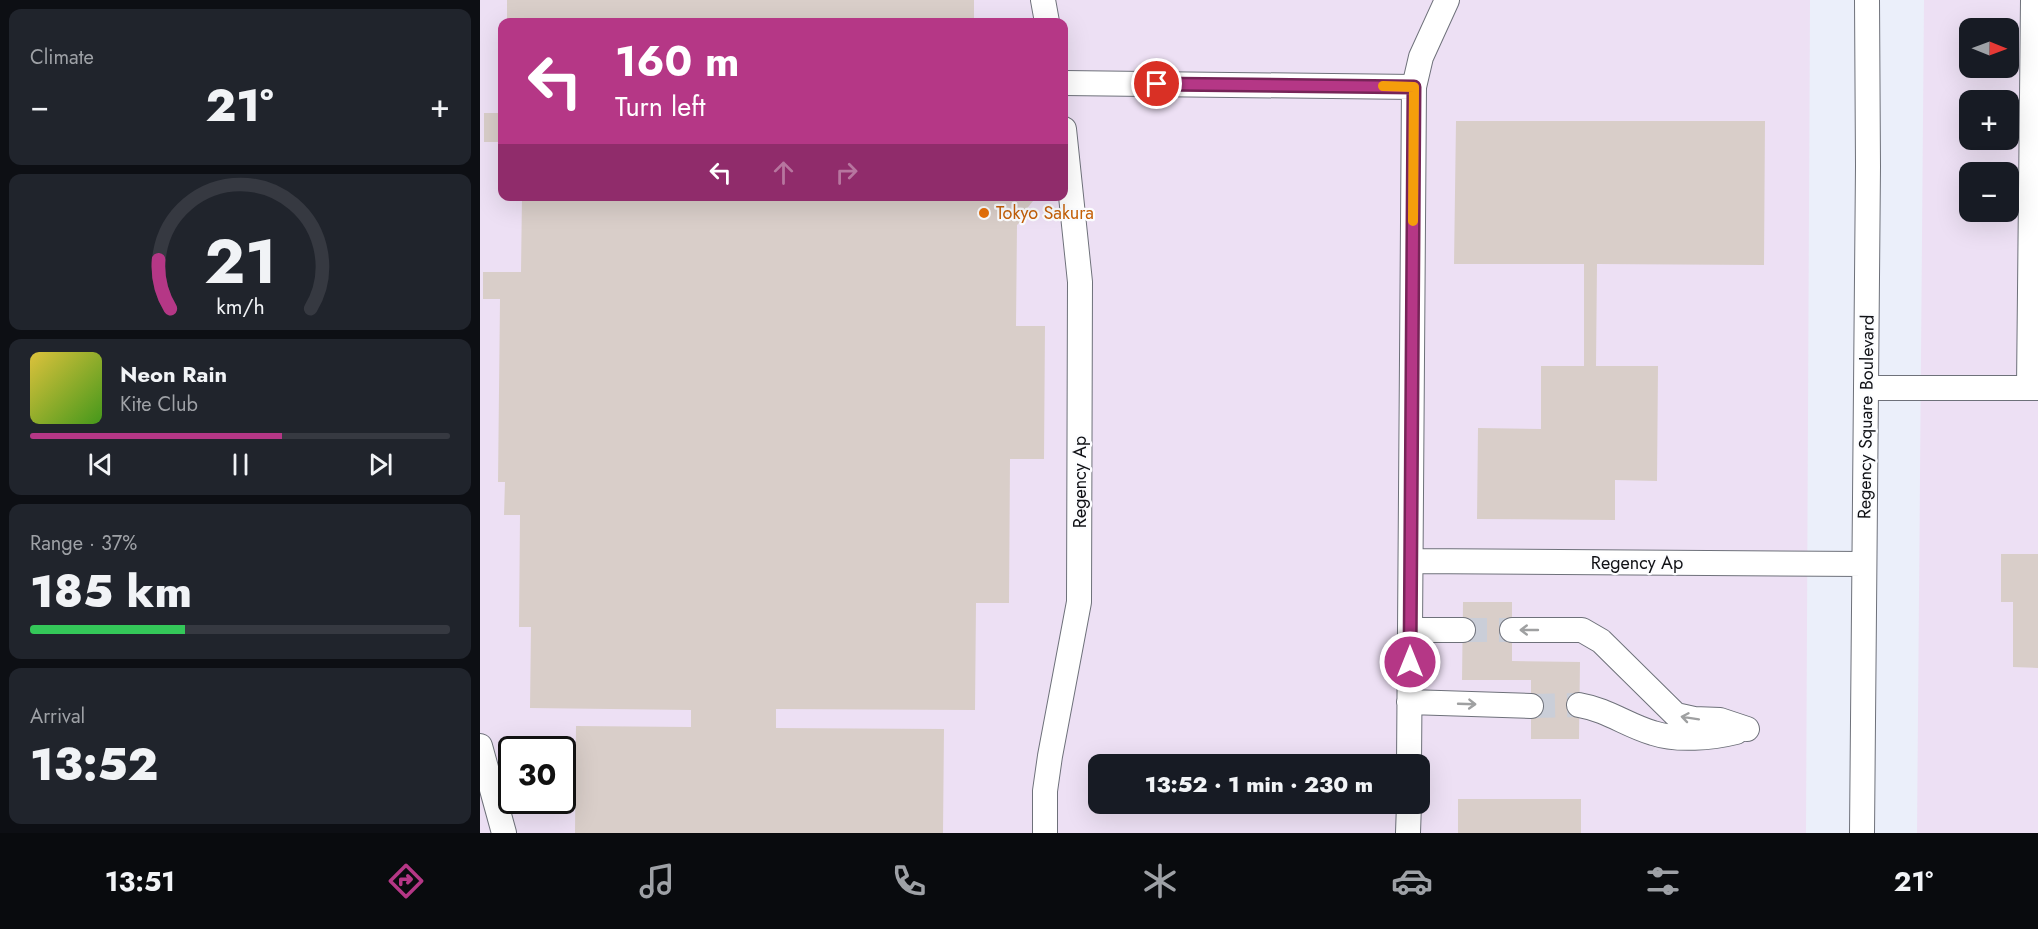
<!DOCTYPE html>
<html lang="en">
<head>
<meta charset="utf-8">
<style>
  body { margin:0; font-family:Jost,sans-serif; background:#20242c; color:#f1f3f6; height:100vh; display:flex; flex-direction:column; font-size:22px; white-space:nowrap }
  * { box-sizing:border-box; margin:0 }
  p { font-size:20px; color:#9ea1a6 }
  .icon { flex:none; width:33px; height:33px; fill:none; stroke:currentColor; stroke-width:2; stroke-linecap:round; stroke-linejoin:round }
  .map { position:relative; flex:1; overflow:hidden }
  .drawer { display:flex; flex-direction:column; gap:9px; padding:9px; background:#0d0f14; width:480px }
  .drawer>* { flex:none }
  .top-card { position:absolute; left:18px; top:18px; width:570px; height:183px; border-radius:12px; box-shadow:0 6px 24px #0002; background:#b53786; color:#fff; overflow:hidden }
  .needle { width:39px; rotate:91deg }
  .buttons { position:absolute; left:1479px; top:18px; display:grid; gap:12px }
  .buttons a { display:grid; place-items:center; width:60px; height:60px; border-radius:12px; background:#171b24; box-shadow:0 6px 24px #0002; font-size:30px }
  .speed { position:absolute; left:18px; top:736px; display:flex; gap:12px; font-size:30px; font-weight:700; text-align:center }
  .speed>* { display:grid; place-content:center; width:78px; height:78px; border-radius:50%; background:#171b24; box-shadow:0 6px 24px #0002; line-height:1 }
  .speed .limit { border:3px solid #111; border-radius:9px; background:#fff; color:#111 }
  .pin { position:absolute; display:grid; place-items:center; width:51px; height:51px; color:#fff; margin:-26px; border:3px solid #fff; border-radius:50%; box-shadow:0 2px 6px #0007 }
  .me { position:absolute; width:66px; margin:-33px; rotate:0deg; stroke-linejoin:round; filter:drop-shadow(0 0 4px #0008) }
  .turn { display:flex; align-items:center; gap:21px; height:126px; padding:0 18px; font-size:27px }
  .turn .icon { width:78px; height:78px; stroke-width:2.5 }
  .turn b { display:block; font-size:42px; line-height:51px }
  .lanes { display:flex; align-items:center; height:57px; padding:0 18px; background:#0003; justify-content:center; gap:30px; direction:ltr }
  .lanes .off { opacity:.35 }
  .big { font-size:45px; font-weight:800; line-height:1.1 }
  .drawer .tile { flex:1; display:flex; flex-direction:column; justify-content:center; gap:9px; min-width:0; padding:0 21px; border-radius:12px; background:#20242c }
  .drawer .dial { align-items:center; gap:0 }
  .dial svg { height:156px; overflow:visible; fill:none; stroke:#363941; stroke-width:7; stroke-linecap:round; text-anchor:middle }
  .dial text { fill:#f1f3f6; stroke:none }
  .song { display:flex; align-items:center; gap:18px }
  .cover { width:72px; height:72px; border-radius:9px; background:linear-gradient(135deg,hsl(50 70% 55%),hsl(100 70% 35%)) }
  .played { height:6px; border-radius:3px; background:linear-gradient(90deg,#b53786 60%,#363941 60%) }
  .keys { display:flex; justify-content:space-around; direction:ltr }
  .heat { display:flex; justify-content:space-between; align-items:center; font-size:33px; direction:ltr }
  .charge { height:9px; border-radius:4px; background:linear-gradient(90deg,#34c759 37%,#363941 0) }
  .trip { position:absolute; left:608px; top:754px; width:342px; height:60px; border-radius:12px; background:#171b24; box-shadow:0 6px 24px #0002; font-weight:800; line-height:60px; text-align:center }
  .menu { display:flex; height:96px; justify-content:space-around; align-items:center; background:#090b0e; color:#9ea1a6 }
  .menu .icon { width:42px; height:42px }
  .menu .on { color:#b53786 }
  .menu b { font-size:27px; color:#f1f3f6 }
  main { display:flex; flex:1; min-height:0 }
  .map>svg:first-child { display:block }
  .commercial { fill:#ede0f4; fill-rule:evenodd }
  .building { fill:#d9cec9 }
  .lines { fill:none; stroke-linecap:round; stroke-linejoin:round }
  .minor-tunnel { stroke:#caced8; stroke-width:24; stroke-dasharray:24 12; stroke-linecap:butt }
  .minor-casing { stroke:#6e717a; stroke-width:26 }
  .minor { stroke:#fff; stroke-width:24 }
  .oneway { stroke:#9fa0a1 }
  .route-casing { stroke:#762457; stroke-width:15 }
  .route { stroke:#b53786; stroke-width:10 }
  .slow { stroke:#f59e0b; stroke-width:10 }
  .food-dot { fill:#e8710a; stroke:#fcfdff; stroke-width:2 }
  .labels { text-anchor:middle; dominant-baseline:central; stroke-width:4.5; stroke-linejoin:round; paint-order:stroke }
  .food-label { font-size:18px; fill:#c56008; stroke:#fcfdff; text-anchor:start }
  .street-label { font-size:18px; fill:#101115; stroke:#fcfdff }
</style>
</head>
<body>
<main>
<section class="drawer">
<div class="tile"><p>Climate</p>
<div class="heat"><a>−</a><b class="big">21°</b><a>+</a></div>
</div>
<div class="tile dial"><svg viewBox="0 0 100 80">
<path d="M14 69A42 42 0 1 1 86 69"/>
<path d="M14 69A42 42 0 0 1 8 44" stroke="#b53786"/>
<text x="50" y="56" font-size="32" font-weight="700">21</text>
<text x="50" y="72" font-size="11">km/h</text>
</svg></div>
<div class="tile">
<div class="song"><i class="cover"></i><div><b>Neon Rain</b><p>Kite Club</p></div></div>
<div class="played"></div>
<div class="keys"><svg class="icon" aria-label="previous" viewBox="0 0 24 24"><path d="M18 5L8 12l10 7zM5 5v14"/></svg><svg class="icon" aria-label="pause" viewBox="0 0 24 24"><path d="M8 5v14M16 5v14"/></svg><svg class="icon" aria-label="next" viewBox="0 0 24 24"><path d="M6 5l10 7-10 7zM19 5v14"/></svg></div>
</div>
<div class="tile"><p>Range · 37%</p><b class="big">185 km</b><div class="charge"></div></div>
<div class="tile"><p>Arrival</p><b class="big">13:52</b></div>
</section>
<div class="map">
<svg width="1558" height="833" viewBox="0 0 1558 833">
  <rect width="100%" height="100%" fill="#ebeffa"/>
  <path class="commercial" d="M 0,0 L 1330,0 L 1326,833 L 0,833 ZM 22,22 L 584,22 L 584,196 L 22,196 ZM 32,750 L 82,750 L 82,801 L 32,801 ZM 618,765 L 939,765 L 939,804 L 618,804 Z
    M 1444,0 L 1558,0 L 1558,833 L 1437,833 ZM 1490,28 L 1528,28 L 1528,68 L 1490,68 ZM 1490,100 L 1528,100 L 1528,140 L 1490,140 ZM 1490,172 L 1528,172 L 1528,212 L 1490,212 Z"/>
  <path class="building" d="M 27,0 L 494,0 L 494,22 L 27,22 Z
    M 4,113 L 22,113 L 22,142 L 4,142 Z
    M 976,121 L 1285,121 L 1284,265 L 1117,264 L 1116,366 L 1178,366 L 1177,481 L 1135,480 L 1135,520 L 997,519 L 998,428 L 1061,429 L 1061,366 L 1104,366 L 1104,264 L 974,264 Z
    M 42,196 L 557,196 L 545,211 L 548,214 L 537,225 L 536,326 L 565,326 L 564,459 L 530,459 L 529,603 L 496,603 L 495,710 L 296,709 L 296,728 L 464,729 L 463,833 L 95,833 L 96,726 L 211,727 L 211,710 L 50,708 L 51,627 L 39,627 L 40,515 L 24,515 L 25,482 L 18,482 L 20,299 L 3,299 L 3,272 L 41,272 Z
    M 1521,554 L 1558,554 L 1558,668 L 1533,667 L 1533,602 L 1521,602 Z
    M 983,602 L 1032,602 L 1032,661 L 1100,662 L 1099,739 L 1051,739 L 1051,680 L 982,680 Z
    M 978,799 L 1101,799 L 1101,833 L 978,833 Z"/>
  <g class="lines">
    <path class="minor-tunnel" d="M 983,630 L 1032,630
      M 1051,706 L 1099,705"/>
    <defs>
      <path id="minor" d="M 563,0 L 567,22
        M 584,83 L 934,87
        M 1386,388 L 1558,388
        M 1549,388 L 1553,0
        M 931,561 L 1384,564
        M 930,630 L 983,630
        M 1032,630 L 1102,630 L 1121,641 L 1196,715 L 1214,719 L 1240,720 L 1267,729
        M 929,702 L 1051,706
        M 1099,705 C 1128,710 1146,725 1173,733 C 1197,741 1232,738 1256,732
        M 0,746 L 24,833
        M 929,765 L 934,87 L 941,57 L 967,0
        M 565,833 L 565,791 L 570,756 L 599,602 L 600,282 L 584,129
        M 928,833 L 929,804
        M 1382,833 L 1388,166 L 1387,0"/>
    </defs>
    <use href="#minor" class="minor-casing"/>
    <use href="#minor" class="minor"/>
  </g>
  <defs><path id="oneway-shaft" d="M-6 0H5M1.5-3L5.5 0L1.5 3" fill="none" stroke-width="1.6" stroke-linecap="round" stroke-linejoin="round" transform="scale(1.5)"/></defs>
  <g class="oneway">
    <use href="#oneway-shaft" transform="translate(1049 630) rotate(-180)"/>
    <use href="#oneway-shaft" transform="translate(987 704) rotate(2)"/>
    <use href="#oneway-shaft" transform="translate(1210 718) rotate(-171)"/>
  </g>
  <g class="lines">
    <defs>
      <path id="route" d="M 677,84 L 934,87 L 930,662"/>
    </defs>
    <use href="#route" class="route-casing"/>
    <use href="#route" class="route"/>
    <path class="slow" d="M 903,86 L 934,87 L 933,221"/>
  </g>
  <circle class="food-dot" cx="504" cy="213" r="6"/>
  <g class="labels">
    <g class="food-label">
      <text x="516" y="213">Tokyo Sakura</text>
    </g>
    <g class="street-label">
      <text transform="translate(1386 417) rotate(-89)">Regency Square Boulevard</text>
      <text transform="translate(600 482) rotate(-90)">Regency Ap</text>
      <text x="1157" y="563">Regency Ap</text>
    </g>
  </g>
</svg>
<div class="buttons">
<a><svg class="needle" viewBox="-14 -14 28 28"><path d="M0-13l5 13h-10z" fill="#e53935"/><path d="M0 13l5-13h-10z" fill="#9ea1a6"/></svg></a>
<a>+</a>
<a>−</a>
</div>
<div class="speed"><div class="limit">30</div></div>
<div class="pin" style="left:677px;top:84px;background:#d93025"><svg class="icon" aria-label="arrive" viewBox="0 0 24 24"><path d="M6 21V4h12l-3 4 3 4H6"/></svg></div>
<svg class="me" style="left:930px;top:662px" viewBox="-20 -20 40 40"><circle r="17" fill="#b53786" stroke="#fff" stroke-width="3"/><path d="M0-11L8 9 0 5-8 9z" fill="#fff"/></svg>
<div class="trip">13:52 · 1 min · 230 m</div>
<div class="top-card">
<div class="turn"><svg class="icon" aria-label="left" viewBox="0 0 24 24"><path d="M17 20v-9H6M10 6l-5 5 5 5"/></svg><div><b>160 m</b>Turn left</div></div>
<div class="lanes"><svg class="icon" aria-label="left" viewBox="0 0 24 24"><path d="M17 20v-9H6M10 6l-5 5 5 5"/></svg><svg class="icon off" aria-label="ahead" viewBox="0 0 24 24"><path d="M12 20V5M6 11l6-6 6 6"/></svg><svg class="icon off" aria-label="right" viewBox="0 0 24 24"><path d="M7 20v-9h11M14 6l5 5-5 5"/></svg></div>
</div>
</div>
</main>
<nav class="menu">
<b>13:51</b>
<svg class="icon on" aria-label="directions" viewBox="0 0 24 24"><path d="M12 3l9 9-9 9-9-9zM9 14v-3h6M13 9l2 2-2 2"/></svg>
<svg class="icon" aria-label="music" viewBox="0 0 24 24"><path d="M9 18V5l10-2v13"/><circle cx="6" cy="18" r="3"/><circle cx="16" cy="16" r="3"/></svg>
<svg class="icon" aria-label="phone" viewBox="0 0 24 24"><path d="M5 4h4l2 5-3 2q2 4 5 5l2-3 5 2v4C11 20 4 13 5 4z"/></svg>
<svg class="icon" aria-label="climate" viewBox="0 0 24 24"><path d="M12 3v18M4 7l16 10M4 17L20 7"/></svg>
<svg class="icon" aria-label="car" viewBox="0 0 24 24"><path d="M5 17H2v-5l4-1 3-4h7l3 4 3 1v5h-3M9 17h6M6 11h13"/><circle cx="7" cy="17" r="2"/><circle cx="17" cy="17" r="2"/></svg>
<svg class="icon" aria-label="filters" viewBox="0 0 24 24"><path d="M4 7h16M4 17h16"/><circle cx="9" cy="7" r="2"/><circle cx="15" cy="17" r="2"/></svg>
<b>21°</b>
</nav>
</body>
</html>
